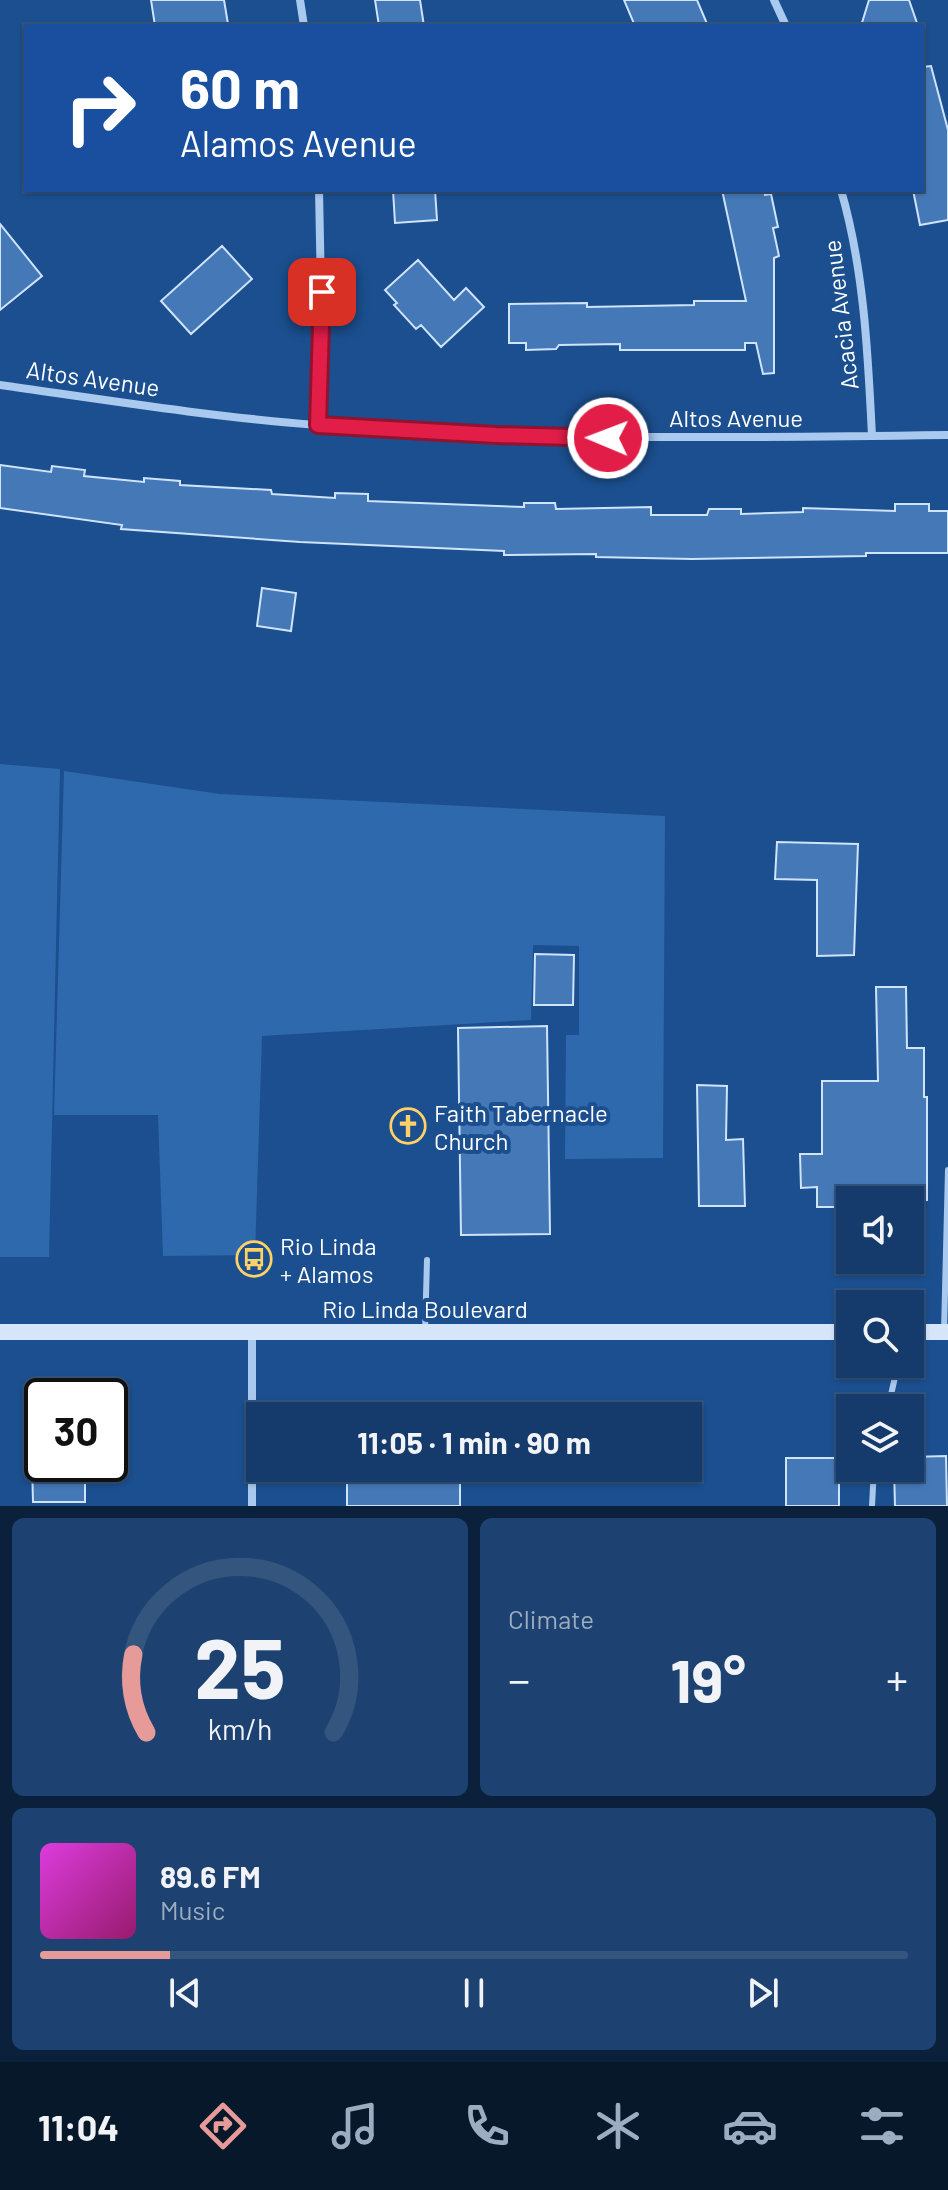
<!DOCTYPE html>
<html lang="en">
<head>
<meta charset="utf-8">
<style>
  body { margin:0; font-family:Barlow,sans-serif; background:#1d4271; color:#f1f3f6; height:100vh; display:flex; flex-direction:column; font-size:30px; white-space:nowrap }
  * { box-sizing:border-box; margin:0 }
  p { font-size:26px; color:#9dadc1 }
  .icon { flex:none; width:44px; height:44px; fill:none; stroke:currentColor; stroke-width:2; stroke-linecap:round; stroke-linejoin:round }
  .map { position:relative; height:1506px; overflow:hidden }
  .panel { display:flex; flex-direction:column; gap:12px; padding:12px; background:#0b203b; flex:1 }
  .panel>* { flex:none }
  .top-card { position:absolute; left:24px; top:24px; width:900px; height:168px; border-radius:0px; box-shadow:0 2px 6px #0004,0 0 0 2px #33557e; background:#1a4fa0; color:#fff; overflow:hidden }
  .tools { position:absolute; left:836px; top:1186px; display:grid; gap:16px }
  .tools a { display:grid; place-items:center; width:88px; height:88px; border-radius:0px; background:#143b6b; box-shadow:0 2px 6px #0004,0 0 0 2px #33557e; font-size:40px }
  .speed { position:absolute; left:24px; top:1378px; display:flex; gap:16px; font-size:40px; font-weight:700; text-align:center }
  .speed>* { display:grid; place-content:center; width:104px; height:104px; border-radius:50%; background:#143b6b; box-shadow:0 2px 6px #0004,0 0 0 2px #33557e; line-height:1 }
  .speed .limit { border:4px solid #111; border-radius:12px; background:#fff; color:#111 }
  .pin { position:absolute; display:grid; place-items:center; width:68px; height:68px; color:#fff; margin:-34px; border-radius:16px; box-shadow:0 4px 12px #0006 }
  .me { position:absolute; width:88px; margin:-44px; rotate:271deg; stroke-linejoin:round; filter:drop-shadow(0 0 6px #0008) }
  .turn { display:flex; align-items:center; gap:28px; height:168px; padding:0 24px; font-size:36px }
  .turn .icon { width:104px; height:104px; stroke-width:2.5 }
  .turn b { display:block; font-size:56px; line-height:68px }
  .big { font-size:60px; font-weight:700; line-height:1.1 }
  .panel .card { flex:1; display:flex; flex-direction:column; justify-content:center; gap:12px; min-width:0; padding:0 28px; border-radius:12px; background:#1d4271 }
  .panel .dial { align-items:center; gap:0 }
  .dial svg { height:208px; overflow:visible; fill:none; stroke:#33557e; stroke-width:7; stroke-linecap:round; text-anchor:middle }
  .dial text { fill:#f1f3f6; stroke:none }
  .song { display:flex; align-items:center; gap:24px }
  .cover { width:96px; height:96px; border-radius:12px; background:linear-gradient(135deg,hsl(300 70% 55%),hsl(320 70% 35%)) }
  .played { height:8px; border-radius:4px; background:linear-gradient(90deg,#e69b98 15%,#33557e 15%) }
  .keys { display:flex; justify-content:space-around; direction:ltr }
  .heat { display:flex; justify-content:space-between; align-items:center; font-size:44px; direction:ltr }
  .panel .tiles { flex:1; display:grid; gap:12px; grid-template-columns:1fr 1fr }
  .card:last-child { grid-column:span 2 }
  .trip { position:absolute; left:246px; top:1402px; width:456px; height:80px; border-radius:0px; background:#143b6b; box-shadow:0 2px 6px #0004,0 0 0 2px #33557e; font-weight:700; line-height:80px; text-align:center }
  .tab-bar { display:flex; height:128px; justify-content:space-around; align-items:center; background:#08182b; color:#9dadc1 }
  .tab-bar .icon { width:56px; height:56px }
  .tab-bar .active { color:#e69b98 }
  .tab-bar b { font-size:36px; color:#f1f3f6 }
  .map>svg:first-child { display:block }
  .green { fill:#2e69ad }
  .building { fill:#4478b7; stroke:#cfe3fa; stroke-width:2 }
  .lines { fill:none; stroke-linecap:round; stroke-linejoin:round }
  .lane { stroke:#a9c9ee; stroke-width:6 }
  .street { stroke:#a9c9ee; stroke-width:8 }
  .secondary { stroke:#d6e6fa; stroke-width:16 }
  .route-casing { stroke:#92132f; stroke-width:20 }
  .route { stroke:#e11d48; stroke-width:14 }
  .labels { text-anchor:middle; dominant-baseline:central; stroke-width:8; stroke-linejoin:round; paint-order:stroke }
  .street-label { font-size:24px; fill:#fff; stroke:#1b4f8f }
  .poi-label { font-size:24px; fill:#fff; stroke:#1b4f8f; text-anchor:start }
</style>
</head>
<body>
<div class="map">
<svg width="948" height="1506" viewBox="0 0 948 1506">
  <rect width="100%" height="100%" fill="#1b4f8f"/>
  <path class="green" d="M 0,764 L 60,769 L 49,1257 L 0,1257 Z
    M 64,771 L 220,794 L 665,816 L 663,1158 L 565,1159 L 566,1035 L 579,1035 L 579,946 L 533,945 L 531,1020 L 262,1036 L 255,1255 L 163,1256 L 158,1115 L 54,1115 Z"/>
  <path class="building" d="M 151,0 L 224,0 L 228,24 L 155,26 Z
    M 375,0 L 420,0 L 424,26 L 379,26 Z
    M 624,0 L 697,0 L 708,26 L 635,26 Z
    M 869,0 L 909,0 L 918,26 L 861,26 Z
    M 931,66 L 948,130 L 948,220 L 920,225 L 913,190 L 922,190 L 922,67 Z
    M 393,190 L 435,190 L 437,220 L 395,223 Z
    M 722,190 L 764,190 L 765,195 L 771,194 L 778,227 L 773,228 L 779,256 L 774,258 L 774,373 L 763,374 L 756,343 L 745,343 L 745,350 L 620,350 L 620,344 L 559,345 L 556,349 L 526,350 L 526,343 L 509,343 L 509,304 L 587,303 L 587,307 L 694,305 L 694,301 L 746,301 Z
    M 0,224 L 42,276 L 0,310 Z
    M 222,246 L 252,279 L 191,334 L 161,301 Z
    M 418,260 L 454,300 L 466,288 L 484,307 L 441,347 L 421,325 L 416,329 L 394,305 L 397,303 L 385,290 Z
    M 0,465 L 51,472 L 52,466 L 85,470 L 84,476 L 144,482 L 144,478 L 180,481 L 180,485 L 271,490 L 272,494 L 335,498 L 335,493 L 368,494 L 368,501 L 524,507 L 524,503 L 555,503 L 556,509 L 651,507 L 651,515 L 707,515 L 709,509 L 741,509 L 741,514 L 803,512 L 803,508 L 895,511 L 895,504 L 929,504 L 929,511 L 948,511 L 948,553 L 866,553 L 866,556 L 692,559 L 596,557 L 596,554 L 504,555 L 504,551 L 300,542 L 121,529 L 122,525 L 0,508 Z
    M 262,588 L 296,593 L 291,631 L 257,626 Z
    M 777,842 L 858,844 L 854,955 L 817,956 L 817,880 L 775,879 Z
    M 535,954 L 574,955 L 573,1005 L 534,1005 Z
    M 876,987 L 906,987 L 907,1048 L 924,1048 L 924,1097 L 927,1097 L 927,1200 L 843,1200 L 843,1207 L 817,1207 L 817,1187 L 801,1188 L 800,1154 L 822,1154 L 822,1081 L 878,1081 Z
    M 547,1026 L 550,1234 L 461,1235 L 458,1028 Z
    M 697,1085 L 727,1086 L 726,1140 L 743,1139 L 745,1206 L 699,1206 Z
    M 946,1456 L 947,1506 L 895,1506 L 894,1468 L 910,1468 L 910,1457 Z
    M 786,1458 L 839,1458 L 839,1506 L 786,1506 Z
    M 32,1464 L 85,1464 L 85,1502 L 33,1502 Z
    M 347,1468 L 460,1468 L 460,1506 L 347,1506 Z"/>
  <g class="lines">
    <path class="lane" d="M 425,1332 L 427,1260
      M 944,1332 L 948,1170
      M 888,1408 L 898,1364
      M 872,1506 L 874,1468"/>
    <path class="street" d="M 300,0 L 304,26
      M 774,0 L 786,26
      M 841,190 C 864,269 868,354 872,436
      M 0,385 C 106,400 212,417 318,425 C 528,440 738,438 948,435
      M 318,425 L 322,342 L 319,190
      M 252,1333 L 252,1506"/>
    <path class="secondary" d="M 0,1332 L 850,1332
      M 910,1332 L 948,1332"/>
  </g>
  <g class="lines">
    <defs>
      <path id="route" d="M 322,292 L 318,425 L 496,435 L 608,438"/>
    </defs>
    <use href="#route" class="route-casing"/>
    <use href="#route" class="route"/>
  </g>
  <defs>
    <symbol id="church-ring" viewBox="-11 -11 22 22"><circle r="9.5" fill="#1b4f8f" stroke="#ffd166" stroke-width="1.5"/><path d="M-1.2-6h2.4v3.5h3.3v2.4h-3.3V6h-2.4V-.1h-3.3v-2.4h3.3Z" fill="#ffd166"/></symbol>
    <symbol id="bus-ring" viewBox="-11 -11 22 22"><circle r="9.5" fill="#1b4f8f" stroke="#ffd166" stroke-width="1.5"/><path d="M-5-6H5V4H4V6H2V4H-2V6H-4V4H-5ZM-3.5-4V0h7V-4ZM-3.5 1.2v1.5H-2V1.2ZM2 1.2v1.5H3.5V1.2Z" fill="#ffd166"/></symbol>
  </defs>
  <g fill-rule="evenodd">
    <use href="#church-ring" x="388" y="1106" width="40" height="40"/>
    <use href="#bus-ring" x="234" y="1239" width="40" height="40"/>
  </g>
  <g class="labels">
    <g class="street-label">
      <text transform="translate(840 315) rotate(-97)">Acacia Avenue</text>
      <text transform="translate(93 378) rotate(8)">Altos Avenue</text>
      <text x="736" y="417">Altos Avenue</text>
      <text x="425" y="1308">Rio Linda Boulevard</text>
    </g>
    <g class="poi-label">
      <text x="434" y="1112">Faith Tabernacle<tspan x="434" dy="28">Church</tspan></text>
      <text x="280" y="1245">Rio Linda<tspan x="280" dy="28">+ Alamos</tspan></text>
    </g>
  </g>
</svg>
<div class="tools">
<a><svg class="icon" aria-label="sound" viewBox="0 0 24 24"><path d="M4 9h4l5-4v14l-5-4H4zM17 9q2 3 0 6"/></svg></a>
<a><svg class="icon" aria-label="search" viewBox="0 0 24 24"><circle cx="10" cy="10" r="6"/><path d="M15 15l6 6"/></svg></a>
<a><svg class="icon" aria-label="layers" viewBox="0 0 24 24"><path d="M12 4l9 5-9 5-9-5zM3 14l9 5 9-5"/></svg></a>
</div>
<div class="speed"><div class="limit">30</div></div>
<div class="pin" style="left:322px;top:292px;background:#d93025"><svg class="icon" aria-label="arrive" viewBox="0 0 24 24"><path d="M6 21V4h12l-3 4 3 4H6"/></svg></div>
<svg class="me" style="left:608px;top:438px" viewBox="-20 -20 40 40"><circle r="17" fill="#e11d48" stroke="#fff" stroke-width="3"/><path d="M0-11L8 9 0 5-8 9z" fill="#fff"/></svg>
<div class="trip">11:05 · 1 min · 90 m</div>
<div class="top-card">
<div class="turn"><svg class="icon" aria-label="right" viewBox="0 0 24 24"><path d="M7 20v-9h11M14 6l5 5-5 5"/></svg><div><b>60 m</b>Alamos Avenue</div></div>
</div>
</div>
<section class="panel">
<div class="tiles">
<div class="card dial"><svg viewBox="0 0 100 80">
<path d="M14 69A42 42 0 1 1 86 69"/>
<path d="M14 69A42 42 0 0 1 9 39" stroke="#e69b98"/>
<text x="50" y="56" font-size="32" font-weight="700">25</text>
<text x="50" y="72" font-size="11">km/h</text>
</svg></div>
<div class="card"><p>Climate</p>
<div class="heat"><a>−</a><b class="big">19°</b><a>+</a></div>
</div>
<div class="card">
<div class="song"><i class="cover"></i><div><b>89.6 FM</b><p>Music</p></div></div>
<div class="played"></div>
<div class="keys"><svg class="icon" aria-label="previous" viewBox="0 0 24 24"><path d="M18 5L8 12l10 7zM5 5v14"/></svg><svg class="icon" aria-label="pause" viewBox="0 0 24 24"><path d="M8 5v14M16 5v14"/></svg><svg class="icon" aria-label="next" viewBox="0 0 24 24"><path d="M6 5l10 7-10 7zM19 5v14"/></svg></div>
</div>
</div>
</section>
<nav class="tab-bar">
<b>11:04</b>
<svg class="icon active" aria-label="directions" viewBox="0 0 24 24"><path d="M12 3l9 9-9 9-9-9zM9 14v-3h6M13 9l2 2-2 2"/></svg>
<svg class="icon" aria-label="music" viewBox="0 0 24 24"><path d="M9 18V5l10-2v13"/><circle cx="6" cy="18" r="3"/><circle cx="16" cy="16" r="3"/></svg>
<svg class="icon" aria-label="phone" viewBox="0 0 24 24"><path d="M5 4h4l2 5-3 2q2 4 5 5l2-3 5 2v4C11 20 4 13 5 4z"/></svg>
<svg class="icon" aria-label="climate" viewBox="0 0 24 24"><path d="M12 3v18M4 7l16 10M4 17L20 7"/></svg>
<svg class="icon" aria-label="car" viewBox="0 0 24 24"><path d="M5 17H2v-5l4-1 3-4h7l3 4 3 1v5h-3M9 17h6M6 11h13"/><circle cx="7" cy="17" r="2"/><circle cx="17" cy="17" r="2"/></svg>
<svg class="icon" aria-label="filters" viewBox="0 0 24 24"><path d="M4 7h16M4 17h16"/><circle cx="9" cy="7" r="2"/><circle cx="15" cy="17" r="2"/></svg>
</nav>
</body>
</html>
